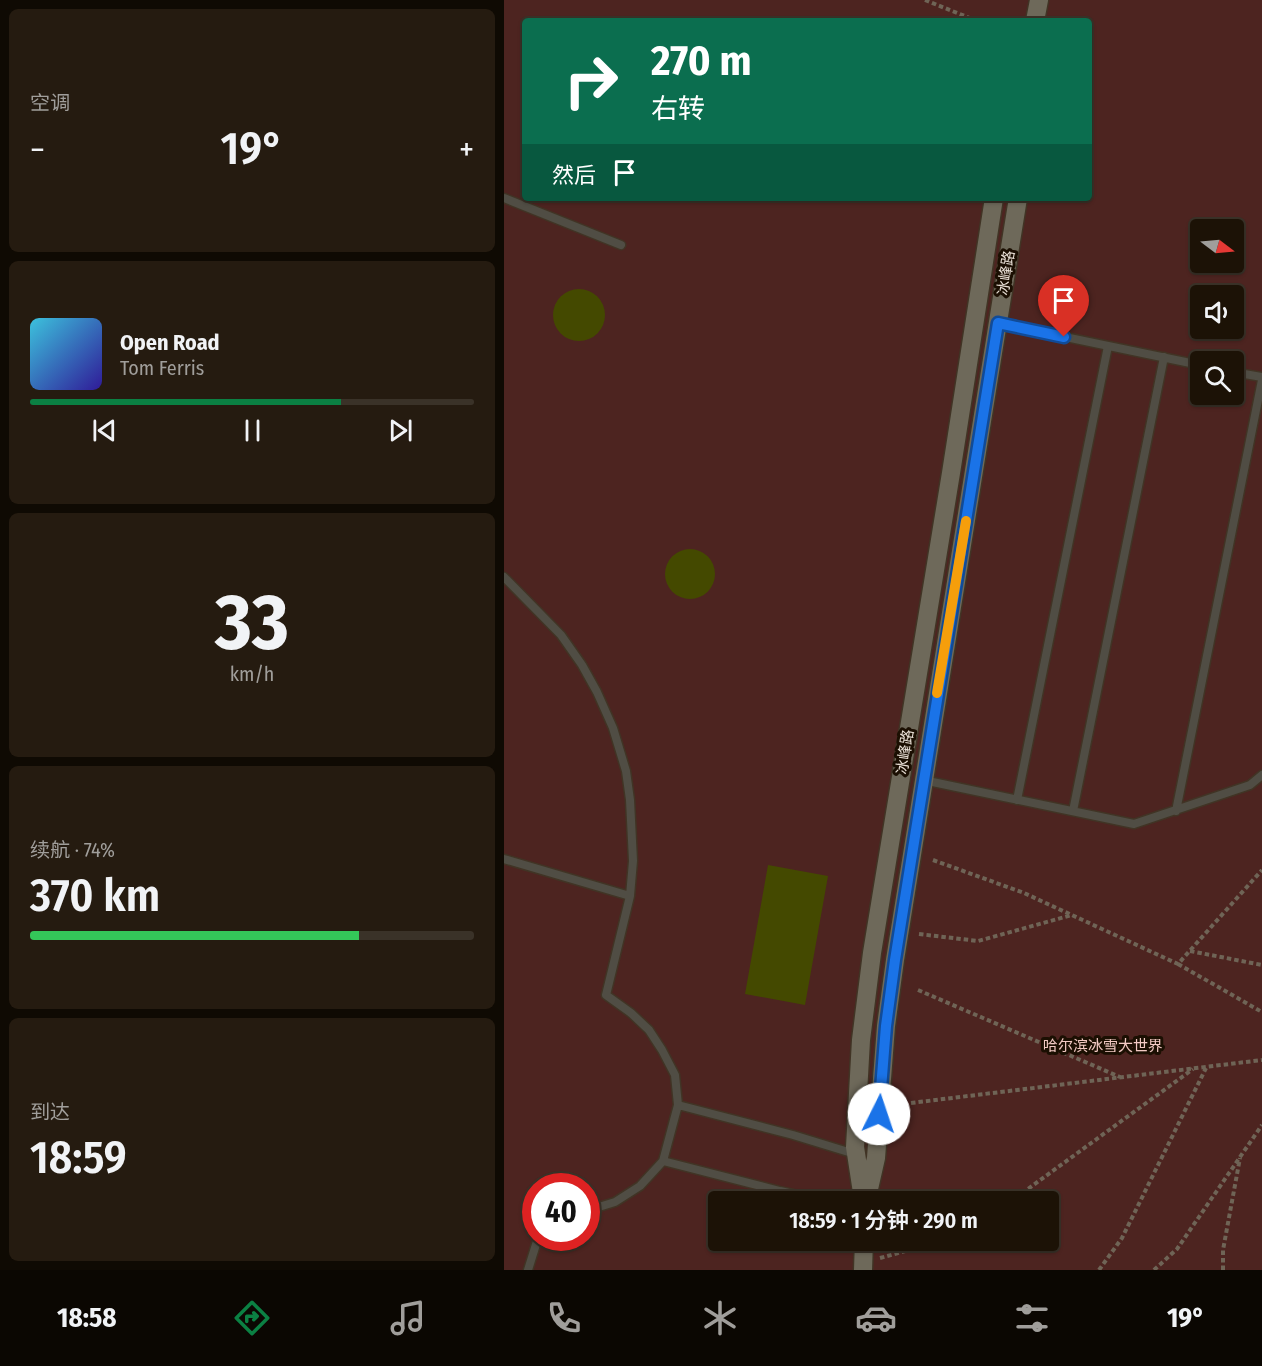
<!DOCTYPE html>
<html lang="zh">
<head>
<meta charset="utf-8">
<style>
  body { margin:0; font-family:"Fira Sans Condensed","Noto Sans SC",sans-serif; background:#251b10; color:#f1f3f6; height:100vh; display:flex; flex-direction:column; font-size:22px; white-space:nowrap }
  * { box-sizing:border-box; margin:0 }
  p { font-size:20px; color:#a09e9b }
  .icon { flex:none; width:33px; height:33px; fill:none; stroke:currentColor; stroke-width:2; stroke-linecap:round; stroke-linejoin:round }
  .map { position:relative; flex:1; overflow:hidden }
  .sheet { display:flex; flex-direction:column; gap:9px; padding:9px; background:#0f0a03; width:504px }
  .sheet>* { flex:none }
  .guide { position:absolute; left:18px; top:18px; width:570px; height:183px; border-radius:6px; box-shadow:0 2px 4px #0004,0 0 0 2px #3a3228; background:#0b6e4f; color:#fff; overflow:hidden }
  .needle { width:39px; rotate:106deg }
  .fabs { position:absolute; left:686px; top:219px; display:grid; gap:12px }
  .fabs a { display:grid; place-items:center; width:54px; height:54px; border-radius:6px; background:#1c1206; box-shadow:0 2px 4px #0004,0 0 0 2px #3a3228; font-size:30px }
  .speed { position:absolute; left:18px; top:1173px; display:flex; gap:12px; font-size:30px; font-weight:700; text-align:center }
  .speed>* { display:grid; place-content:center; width:78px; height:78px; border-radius:50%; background:#1c1206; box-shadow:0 2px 4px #0004,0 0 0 2px #3a3228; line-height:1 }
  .speed .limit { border:9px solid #d22; background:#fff; color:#111 }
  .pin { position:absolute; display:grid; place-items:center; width:51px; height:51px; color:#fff; margin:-62px -26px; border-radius:50% 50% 50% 0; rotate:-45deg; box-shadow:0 0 6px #0007 }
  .pin .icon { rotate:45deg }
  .me { position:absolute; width:66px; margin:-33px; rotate:4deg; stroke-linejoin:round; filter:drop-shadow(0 0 4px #0008) }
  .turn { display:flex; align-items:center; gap:21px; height:126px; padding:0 30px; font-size:27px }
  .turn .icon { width:78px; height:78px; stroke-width:2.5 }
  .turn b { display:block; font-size:42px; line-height:51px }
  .then { display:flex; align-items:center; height:57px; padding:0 30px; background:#0003; gap:12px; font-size:22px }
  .big { font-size:45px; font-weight:600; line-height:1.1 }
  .sheet .card { flex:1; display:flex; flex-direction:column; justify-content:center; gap:9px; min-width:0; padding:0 21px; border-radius:9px; background:#251b10 }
  .sheet .dial { align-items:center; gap:0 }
  .dial b { font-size:78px; line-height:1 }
  .song { display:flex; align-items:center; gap:18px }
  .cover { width:72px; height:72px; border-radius:9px; background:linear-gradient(135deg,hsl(190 70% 55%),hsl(250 70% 35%)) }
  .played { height:6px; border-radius:3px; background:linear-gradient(90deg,#0b8043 70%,#3a3228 70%) }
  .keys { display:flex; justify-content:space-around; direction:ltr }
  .heat { display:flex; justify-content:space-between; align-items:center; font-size:33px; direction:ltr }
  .charge { height:9px; border-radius:4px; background:linear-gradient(90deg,#34c759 74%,#3a3228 0) }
  .trip { position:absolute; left:204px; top:1191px; width:351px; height:60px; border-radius:6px; background:#1c1206; box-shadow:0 2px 4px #0004,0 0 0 2px #3a3228; font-weight:600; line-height:60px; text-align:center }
  .tabs { display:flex; height:96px; justify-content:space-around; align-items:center; background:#0b0702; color:#a09e9b }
  .tabs .icon { width:42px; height:42px }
  .tabs .current { color:#0b8043 }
  .tabs b { font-size:27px; color:#f1f3f6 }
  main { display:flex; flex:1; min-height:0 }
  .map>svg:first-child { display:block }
  .green { fill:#4d2420; fill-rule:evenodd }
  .water { fill:#444900 }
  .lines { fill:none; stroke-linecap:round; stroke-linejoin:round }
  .lane-casing { stroke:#413425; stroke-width:11 }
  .secondary-casing { stroke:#413425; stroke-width:21 }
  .path { stroke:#6f6456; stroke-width:4; stroke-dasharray:4.5 3; stroke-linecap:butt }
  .lane { stroke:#504d44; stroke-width:8 }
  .secondary { stroke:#6e695a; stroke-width:18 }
  .route-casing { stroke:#114b97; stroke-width:15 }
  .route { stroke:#1a73e8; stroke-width:10 }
  .slow { stroke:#f59e0b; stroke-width:10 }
  .labels { text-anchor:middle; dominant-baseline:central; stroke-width:6; stroke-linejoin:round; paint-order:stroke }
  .street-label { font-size:15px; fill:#eae1d7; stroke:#1b0f02 }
  .park-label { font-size:15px; fill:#f3cac4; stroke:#1b0f02 }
</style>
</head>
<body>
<main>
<section class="sheet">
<div class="card"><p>空调</p>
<div class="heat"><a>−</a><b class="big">19°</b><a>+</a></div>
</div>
<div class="card">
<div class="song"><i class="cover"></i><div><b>Open Road</b><p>Tom Ferris</p></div></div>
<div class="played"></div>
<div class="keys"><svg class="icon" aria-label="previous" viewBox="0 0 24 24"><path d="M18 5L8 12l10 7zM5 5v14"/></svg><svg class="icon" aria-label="pause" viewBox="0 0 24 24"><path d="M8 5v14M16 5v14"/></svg><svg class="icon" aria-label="next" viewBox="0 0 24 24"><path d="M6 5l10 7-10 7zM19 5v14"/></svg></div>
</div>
<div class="card dial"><b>33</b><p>km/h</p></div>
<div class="card"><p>续航 · 74%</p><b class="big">370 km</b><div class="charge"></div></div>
<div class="card"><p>到达</p><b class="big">18:59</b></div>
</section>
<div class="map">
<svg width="758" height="1270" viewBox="0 0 758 1270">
  <rect width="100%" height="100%" fill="#251808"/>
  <path class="green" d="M 0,0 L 758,0 L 758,1270 L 0,1270 ZM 21,21 L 585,21 L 585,198 L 21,198 ZM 696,230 L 729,230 L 729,262 L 696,262 ZM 696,296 L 729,296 L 729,328 L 696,328 ZM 696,362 L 729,362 L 729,394 L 696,394 ZM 32,1186 L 82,1186 L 82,1238 L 32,1238 ZM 214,1202 L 544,1202 L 544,1240 L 214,1240 Z"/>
  <path class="water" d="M49 315a26 26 0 1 1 52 0a26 26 0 1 1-52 0Z
    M161 574a25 25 0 1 1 50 0a25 25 0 1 1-50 0Z
    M 264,865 L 324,876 L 301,1005 L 241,994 Z"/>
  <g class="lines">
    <defs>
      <path id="lane" d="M 0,198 L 117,245
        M 494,323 L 696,365
        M 729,372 L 758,377
        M 0,577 L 57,635 L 78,665 L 93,692 L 109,728 L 122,771 L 126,800 L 129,861 L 126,896 L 102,995 L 127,1013 L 145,1030 L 158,1050 L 171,1075 L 174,1105 L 159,1161 L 136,1186 L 111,1202 L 82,1211
        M 419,780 L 630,824 L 746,785 L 758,775
        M 513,800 L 604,346
        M 569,811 L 660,357
        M 672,811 L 758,380
        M 0,859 L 126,896
        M 174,1105 L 289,1135 L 351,1154
        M 159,1161 L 276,1191 L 326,1202
        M 24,1270 L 34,1238"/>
      <path id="secondary" d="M 531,21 L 535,0
        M 359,1199 L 351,1147 L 357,1040 L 368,953 L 447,473 L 490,198
        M 362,1202 L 372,1158 L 382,1026 L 391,960 L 514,198
        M 359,1270 L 360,1240"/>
    </defs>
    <use href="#lane" class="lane-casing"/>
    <use href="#secondary" class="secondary-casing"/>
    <path class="path" d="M 421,0 L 473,21
      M 429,860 L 520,893 L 674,964 L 758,870
      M 415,934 L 474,941 L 568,915
      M 686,951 L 758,965
      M 674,964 L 758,1012
      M 414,990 L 616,1077
      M 407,1103 L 758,1060
      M 506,1202 L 689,1069
      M 376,1258 L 442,1240
      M 595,1270 L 618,1238 L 702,1068
      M 650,1270 L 673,1249 L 758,1125
      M 719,1270 L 719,1250 L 736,1158"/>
    <use href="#lane" class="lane"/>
    <use href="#secondary" class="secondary"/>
  </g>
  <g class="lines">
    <defs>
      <path id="route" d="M 375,1114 L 382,1026 L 391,960 L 494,323 L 560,337"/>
    </defs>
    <use href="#route" class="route-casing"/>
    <use href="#route" class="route"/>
    <path class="slow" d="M 433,693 L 462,521"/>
  </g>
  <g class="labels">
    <g class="street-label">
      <text transform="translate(502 273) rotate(-81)">冰峰路</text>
      <text transform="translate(401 752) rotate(-81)">冰峰路</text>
    </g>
    <g class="park-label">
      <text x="599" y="1046">哈尔滨冰雪大世界</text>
    </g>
  </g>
</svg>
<div class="fabs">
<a><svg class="needle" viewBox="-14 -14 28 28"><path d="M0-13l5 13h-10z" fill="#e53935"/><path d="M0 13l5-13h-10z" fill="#a09e9b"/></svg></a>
<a><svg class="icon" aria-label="sound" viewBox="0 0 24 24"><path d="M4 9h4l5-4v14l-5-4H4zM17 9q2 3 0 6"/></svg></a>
<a><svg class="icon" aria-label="search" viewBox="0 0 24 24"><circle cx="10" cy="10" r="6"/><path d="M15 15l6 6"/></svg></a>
</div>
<div class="speed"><div class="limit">40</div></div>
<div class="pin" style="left:560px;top:337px;background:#d93025"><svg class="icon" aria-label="arrive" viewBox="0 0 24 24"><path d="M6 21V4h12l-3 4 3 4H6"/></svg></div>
<svg class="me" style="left:375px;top:1114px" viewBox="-20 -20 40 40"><circle r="19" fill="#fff"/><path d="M0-13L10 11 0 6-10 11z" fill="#1a73e8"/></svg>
<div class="trip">18:59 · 1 分钟 · 290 m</div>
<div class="guide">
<div class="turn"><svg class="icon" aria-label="right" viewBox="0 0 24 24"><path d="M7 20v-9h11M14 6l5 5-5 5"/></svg><div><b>270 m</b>右转</div></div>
<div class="then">然后<svg class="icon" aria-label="arrive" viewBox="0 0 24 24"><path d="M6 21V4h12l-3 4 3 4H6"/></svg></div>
</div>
</div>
</main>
<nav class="tabs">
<b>18:58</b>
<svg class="icon current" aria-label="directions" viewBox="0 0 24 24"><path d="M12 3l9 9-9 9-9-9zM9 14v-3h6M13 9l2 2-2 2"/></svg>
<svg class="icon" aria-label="music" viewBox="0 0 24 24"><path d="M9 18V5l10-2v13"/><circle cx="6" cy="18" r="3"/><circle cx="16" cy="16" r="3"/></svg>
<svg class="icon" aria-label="phone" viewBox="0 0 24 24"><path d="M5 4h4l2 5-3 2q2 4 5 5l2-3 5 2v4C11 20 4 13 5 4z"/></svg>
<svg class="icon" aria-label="climate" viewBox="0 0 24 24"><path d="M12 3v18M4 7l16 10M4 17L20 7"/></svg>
<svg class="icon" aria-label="car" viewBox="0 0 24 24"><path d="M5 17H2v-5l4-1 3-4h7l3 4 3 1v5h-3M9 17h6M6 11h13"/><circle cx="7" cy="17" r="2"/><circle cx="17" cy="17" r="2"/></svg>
<svg class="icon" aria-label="filters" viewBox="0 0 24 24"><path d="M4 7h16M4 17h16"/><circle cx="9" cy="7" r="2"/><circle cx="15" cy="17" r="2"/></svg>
<b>19°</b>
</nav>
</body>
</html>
